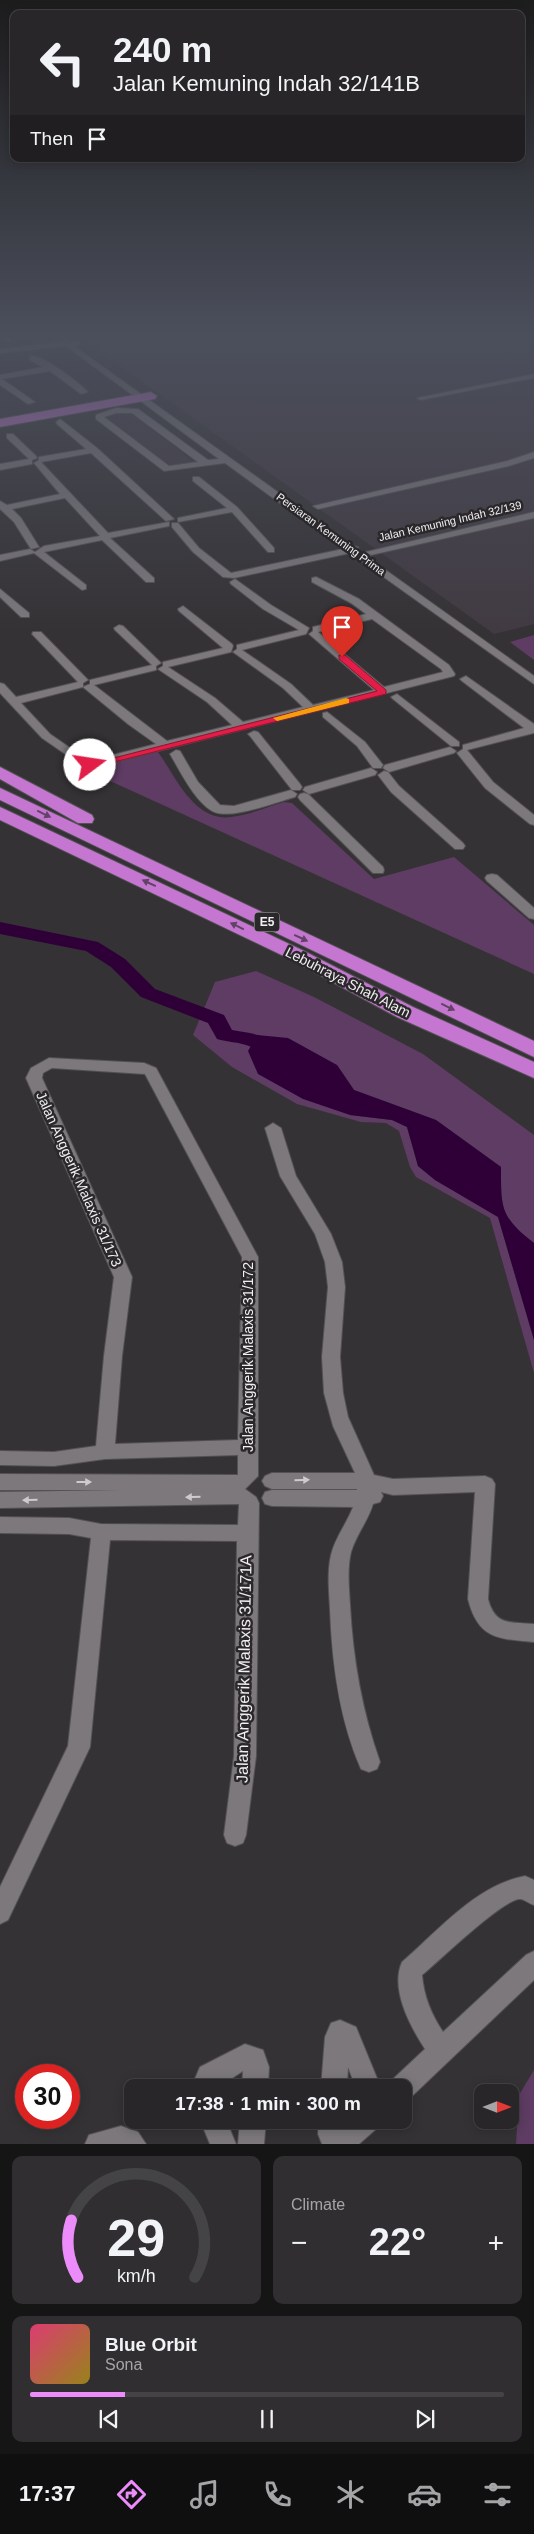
<!DOCTYPE html>
<html lang="en">
<head>
<meta charset="utf-8">
<style>
  body { margin:0; font-family:Arial,sans-serif; background:#302e30; color:#f1f3f6; height:100vh; display:flex; flex-direction:column; font-size:19px; white-space:nowrap }
  * { box-sizing:border-box; margin:0 }
  p { font-size:16px; color:#a5a5a8 }
  .icon { flex:none; width:28px; height:28px; fill:none; stroke:currentColor; stroke-width:2; stroke-linecap:round; stroke-linejoin:round }
  .map { position:relative; height:2144px; overflow:hidden }
  .side { display:flex; flex-direction:column; gap:12px; padding:12px; background:#161516; flex:1 }
  .side>* { flex:none }
  .guide { position:absolute; left:10px; top:10px; width:515px; height:152px; border-radius:10px; box-shadow:0 2px 12px #0003,0 0 0 1px #444345; background:#282628; color:#f1f3f6; overflow:hidden }
  .needle { width:32px; rotate:90deg }
  .tools { position:absolute; left:474px; top:2084px; display:grid; gap:10px }
  .tools a { display:grid; place-items:center; width:45px; height:45px; border-radius:10px; background:#282628; box-shadow:0 2px 12px #0003,0 0 0 1px #444345; font-size:25px }
  .speed { position:absolute; left:15px; top:2064px; display:flex; gap:10px; font-size:25px; font-weight:700; text-align:center }
  .speed>* { display:grid; place-content:center; width:65px; height:65px; border-radius:50%; background:#282628; box-shadow:0 2px 12px #0003,0 0 0 1px #444345; line-height:1 }
  .speed .limit { border:8px solid #d22; background:#fff; color:#111 }
  .pin { position:absolute; display:grid; place-items:center; width:42px; height:42px; color:#fff; margin:-51px -21px; border-radius:50% 50% 50% 0; rotate:-45deg; box-shadow:0 0 5px #0007 }
  .pin .icon { rotate:45deg }
  .me { position:absolute; width:55px; margin:-28px; rotate:76deg; stroke-linejoin:round; filter:drop-shadow(0 0 4px #0008) }
  .turn { display:flex; align-items:center; gap:18px; height:105px; padding:0 20px; font-size:22px }
  .turn .icon { width:65px; height:65px; stroke-width:2.5 }
  .turn b { display:block; font-size:35px; line-height:42px }
  .then { display:flex; align-items:center; height:48px; padding:0 20px; background:#0003; gap:10px; font-size:19px }
  .big { font-size:38px; font-weight:700; line-height:1.1 }
  .side .tile { flex:1; display:flex; flex-direction:column; justify-content:center; gap:8px; min-width:0; padding:0 18px; border-radius:10px; background:#302e30 }
  .side .dial { align-items:center; gap:0 }
  .dial svg { height:130px; overflow:visible; fill:none; stroke:#444345; stroke-width:7; stroke-linecap:round; text-anchor:middle }
  .dial text { fill:#f1f3f6; stroke:none }
  .song { display:flex; align-items:center; gap:15px }
  .cover { width:60px; height:60px; border-radius:8px; background:linear-gradient(135deg,hsl(340 70% 55%),hsl(50 70% 35%)) }
  .played { height:5px; border-radius:2px; background:linear-gradient(90deg,#ec8cfb 20%,#444345 20%) }
  .keys { display:flex; justify-content:space-around; direction:ltr }
  .heat { display:flex; justify-content:space-between; align-items:center; font-size:28px; direction:ltr }
  .side .tiles { flex:1; display:grid; gap:12px; grid-template-columns:1fr 1fr }
  .tile:last-child { grid-column:span 2 }
  .trip { position:absolute; left:124px; top:2079px; width:288px; height:50px; border-radius:10px; background:#282628; box-shadow:0 2px 12px #0003,0 0 0 1px #444345; font-weight:700; line-height:50px; text-align:center }
  .tabs { display:flex; height:80px; justify-content:space-around; align-items:center; background:#100f10; color:#a5a5a8 }
  .tabs .icon { width:35px; height:35px }
  .tabs .active { color:#ec8cfb }
  .tabs b { font-size:22px; color:#f1f3f6 }
  .map>svg:first-child { display:block }
  .built { fill:#413a42 }
  .green { fill:#5e3c63 }
  .water { fill:#2f0037 }
  .lines { fill:none; stroke-linecap:round; stroke-linejoin:round }
  .river { fill:#2f0037; fill-rule:evenodd }
  .minor-casing { stroke:#535154; stroke-width:2 }
  .highway-casing { stroke:#535154; stroke-width:2 }
  .minor { fill:#7c787c; fill-rule:evenodd }
  .highway { fill:#c576d1; fill-rule:evenodd }
  .oneway { fill:#614365 }
  .oneway2 { fill:#cecbce }
  .route { fill:#e11d48; stroke:#92132f }
  .slow { fill:#f59e0b }
  .labels { text-anchor:middle; dominant-baseline:central; stroke-width:5; stroke-linejoin:round; paint-order:stroke }
  .far-street-label { font-size:11px; fill:#f1eff1; stroke:#2b282b }
  .shield { fill:#2b282b; stroke:#b6b3b6; stroke-width:1 }
  .shield-label { font-size:12px; font-weight:bold; fill:#f1eff1 }
  .street-label { font-size:14px; fill:#f1eff1; stroke:#2b282b }
  .near-street-label { font-size:16px; fill:#f1eff1; stroke:#2b282b }
</style>
</head>
<body>
<div class="map">
<svg width="534" height="2144" viewBox="0 0 534 2144">
  <rect width="100%" height="100%" fill="#353235"/>
  <path class="built" d="M 73,332 L 534,332 L 534,624 L 494,634 Z
    M 127,410 L 197,464 L 169,468 L 104,420 L 103,415 Z"/>
  <path class="green" d="M 534,635 L 534,660 L 510,642 Z
    M 158,752 C 176,777 194,822 231,817 C 249,815 267,807 284,802 L 292,803 L 374,879 L 454,857 L 534,925 L 534,974 L 86,770 Z
    M 256,971 L 314,997 L 423,1054 L 534,1135 L 534,1243 C 500,1217 501,1207 501,1167 L 436,1120 L 354,1090 L 337,1065 L 350,1115 L 392,1120 L 407,1127 L 418,1166 L 435,1180 L 498,1217 L 534,1340 L 534,1373 L 490,1218 L 416,1177 L 410,1167 L 399,1131 L 386,1123 L 361,1122 L 297,1104 L 232,1067 L 193,1035 L 215,982 Z
    M 534,2070 L 534,2144 L 516,2144 L 519,2095 Z"/>
  <path class="water" d="M 257,1035 L 288,1038 L 337,1065 L 354,1090 L 436,1120 L 501,1167 C 501,1207 500,1217 534,1243 L 534,1340 L 498,1217 L 435,1180 L 418,1166 L 407,1127 L 392,1120 L 350,1115 L 303,1099 L 258,1074 L 248,1051 Z"/>
  <g class="lines">
    <path class="river" d="M 0,922 L 98,942 L 125,959 L 155,989 L 224,1015 L 232,1030 C 252,1033 277,1037 289,1055 L 285,1060 C 270,1064 262,1052 249,1046 C 239,1042 227,1042 217,1039 L 208,1023 L 141,997 L 111,967 L 86,951 L 0,934 Z"/>
    <defs>
      <path id="minor" d="M 0,332 L 4,332 L 11,340 L 10,342 L 4,342 L 0,337 Z
        M 53,332 L 62,332 L 70,341 L 79,341 L 79,345 L 74,346 L 78,349 L 353,546 L 358,547 L 359,551 L 534,676 L 534,684 L 350,553 L 234,578 L 223,577 L 193,552 L 172,527 L 172,523 L 178,523 L 199,548 L 231,573 L 343,549 L 225,463 L 164,471 L 96,419 L 96,415 L 116,408 L 138,409 L 208,460 L 219,459 L 66,346 L 0,353 L 0,349 L 62,342 ZM 116,413 L 132,413 L 198,462 L 169,466 L 104,417 Z
        M 30,356 C 44,355 78,382 88,392 L 81,394 L 50,371 L 2,379 L 35,402 L 28,404 L 0,385 L 0,375 L 43,367 L 30,360 Z
        M 534,374 L 534,378 L 421,400 L 417,398 Z
        M 60,419 L 97,448 L 174,519 L 166,521 L 91,453 L 41,462 L 108,533 L 169,522 L 169,526 L 110,538 L 154,578 L 154,582 L 146,582 L 102,540 L 44,552 L 86,585 L 86,589 L 82,590 L 34,553 L 0,561 L 0,555 L 30,549 L 35,552 L 44,546 L 100,536 L 65,498 L 12,509 L 21,518 L 39,547 L 31,549 L 14,522 L 0,509 L 0,501 L 7,505 L 60,494 L 34,463 L 39,460 L 39,457 L 86,449 L 57,424 L 56,422 Z
        M 7,434 L 13,434 L 36,456 L 37,458 L 32,460 L 32,464 L 0,470 L 0,464 L 29,459 L 7,438 Z
        M 534,452 L 534,458 L 509,466 L 318,509 L 313,506 L 507,461 Z
        M 193,477 L 199,477 L 237,507 L 274,548 L 274,552 L 268,552 L 232,512 L 178,522 L 178,518 L 227,508 L 193,481 Z
        M 534,512 L 534,518 L 371,555 L 366,552 Z
        M 316,577 L 359,599 L 449,665 L 455,674 L 454,676 L 87,769 L 42,738 L 0,693 L 0,683 L 4,684 L 16,697 L 78,682 L 32,634 L 33,632 L 41,632 L 88,680 L 83,683 L 83,687 L 21,703 L 50,734 L 89,761 L 156,744 L 128,724 L 83,687 L 90,684 L 90,680 L 152,665 L 115,630 L 114,628 L 119,625 L 123,626 L 161,663 L 156,666 L 156,670 L 94,685 L 167,741 L 232,725 L 207,702 L 158,669 L 163,666 L 163,662 L 223,648 L 179,611 L 178,609 L 183,606 L 232,644 L 233,646 L 231,652 L 168,667 L 215,698 L 243,722 L 303,707 L 283,688 L 233,652 L 237,649 L 237,645 L 299,630 L 263,609 L 231,584 L 230,582 L 235,579 L 271,605 L 309,628 L 306,634 L 242,650 L 291,684 L 313,705 L 374,690 L 309,634 L 313,631 L 313,627 L 366,614 L 351,603 L 312,582 L 312,578 ZM 372,619 L 441,669 L 443,672 L 384,687 L 318,632 Z
        M 0,589 L 29,613 L 29,617 L 21,617 L 0,597 Z
        M 466,676 L 534,724 L 534,733 L 467,750 L 493,782 L 534,815 L 534,825 L 530,824 L 485,788 L 457,753 L 463,749 L 463,745 L 524,728 L 462,681 L 460,679 Z
        M 397,694 L 459,742 L 459,746 L 451,746 L 393,699 L 391,697 Z
        M 327,712 L 365,742 L 383,765 L 381,768 L 373,768 L 357,746 L 323,717 L 323,713 Z
        M 254,731 L 258,732 L 300,784 L 302,787 L 300,790 L 292,790 L 250,736 L 248,734 Z
        M 450,747 L 456,751 L 454,753 L 389,772 L 383,768 L 385,765 Z
        M 176,750 L 180,751 L 198,782 L 220,805 L 234,806 L 291,790 L 297,794 L 295,797 C 276,802 229,821 212,811 C 194,800 180,771 170,754 Z
        M 371,768 L 377,772 L 375,775 L 309,794 L 303,790 L 305,787 Z
        M 384,771 L 388,772 L 399,786 L 463,843 L 465,846 L 463,849 L 455,849 L 391,792 L 378,775 Z
        M 304,793 L 308,794 L 383,867 L 384,870 L 383,873 L 373,873 L 300,800 L 298,797 L 300,794 Z
        M 492,874 L 497,875 L 534,908 L 534,919 L 529,918 L 487,881 L 485,878 L 487,875 Z
        M 49,1058 L 144,1063 L 156,1068 L 258,1257 L 258,1476 L 245,1489 L 256,1497 L 259,1503 L 256,1756 L 246,1835 L 243,1843 L 235,1846 L 227,1843 L 224,1835 L 234,1756 L 237,1541 L 110,1540 L 90,1747 L 8,1920 L 0,1924 L 0,1887 L 68,1746 L 91,1538 L 69,1534 L 0,1533 L 0,1517 L 69,1518 L 101,1524 L 238,1525 L 239,1504 L 0,1508 L 0,1492 L 121,1490 L 0,1490 L 0,1474 L 238,1475 L 238,1455 L 105,1459 L 54,1466 L 0,1465 L 0,1451 L 54,1452 L 96,1446 L 104,1356 L 114,1277 L 26,1078 L 31,1068 ZM 52,1068 L 145,1074 L 242,1257 L 238,1440 L 115,1444 L 122,1356 L 132,1277 L 42,1078 L 43,1073 Z
        M 273,1123 L 281,1128 L 296,1176 L 331,1234 L 342,1262 L 345,1287 L 340,1357 L 343,1393 L 348,1417 L 374,1475 L 393,1479 L 485,1476 L 492,1479 L 495,1484 L 488,1599 C 495,1626 510,1622 534,1624 L 534,1642 C 498,1639 478,1639 468,1599 L 475,1492 L 393,1495 L 381,1492 L 383,1496 L 380,1502 L 373,1504 C 368,1521 356,1535 351,1552 C 347,1569 349,1588 350,1605 C 353,1660 362,1711 380,1762 L 377,1769 L 369,1772 L 361,1769 C 339,1719 332,1663 330,1609 C 329,1591 327,1572 331,1555 C 335,1538 347,1523 353,1507 L 272,1506 L 265,1504 L 262,1498 L 265,1492 L 272,1490 L 357,1490 L 357,1489 L 272,1489 L 265,1486 L 262,1481 L 265,1476 L 272,1473 L 355,1473 L 333,1426 L 324,1393 L 322,1357 L 328,1287 L 325,1262 L 315,1234 L 280,1176 L 265,1128 Z
        M 525,1876 L 534,1880 L 534,1905 C 530,1904 524,1899 520,1899 C 503,1899 438,1962 422,1975 C 424,1997 431,2014 443,2032 L 526,1955 L 534,1951 L 534,1980 L 411,2097 L 402,2100 L 402,2088 L 390,2088 L 393,2079 L 425,2049 C 410,2026 390,1989 402,1962 C 438,1931 476,1885 525,1876 Z
        M 340,2020 L 356,2027 L 381,2088 L 356,2088 L 348,2067 L 347,2088 L 321,2088 L 325,2037 L 331,2023 Z
        M 245,2044 L 263,2050 L 269,2067 L 268,2088 L 242,2088 L 243,2071 L 217,2088 L 191,2088 L 200,2067 Z
        M 200,2120 L 226,2120 L 236,2144 L 210,2144 Z
        M 240,2120 L 266,2120 L 264,2144 L 238,2144 Z
        M 319,2120 L 345,2120 L 345,2122 L 347,2120 L 380,2120 L 376,2129 L 359,2144 L 322,2144 L 318,2134 Z
        M 121,2126 L 138,2132 L 146,2144 L 85,2144 L 89,2135 Z"/>
      <path id="highway" d="M 151,392 L 157,396 L 155,399 L 0,427 L 0,419 Z
        M 0,767 L 92,815 L 94,819 L 92,823 L 78,823 L 0,779 Z
        M 0,788 L 534,1041 L 534,1057 L 0,800 Z
        M 0,807 L 304,951 L 413,1007 L 534,1062 L 534,1078 L 397,1017 L 290,959 L 0,820 Z"/>
    </defs>
    <use href="#minor" class="minor-casing"/>
    <use href="#highway" class="highway-casing"/>
    <use href="#minor" class="minor"/>
    <use href="#highway" class="highway"/>
  </g>
  <defs><path id="oneway-solid" d="M-6-.8H1V-3.2L6.5 0L1 3.2V.8H-6Z" transform="scale(1.25)"/></defs>
  <g class="oneway">
    <use href="#oneway-solid" transform="translate(44 814) rotate(26)"/>
    <use href="#oneway-solid" transform="translate(149 883) rotate(-155)"/>
    <use href="#oneway-solid" transform="translate(237 926) rotate(-154)"/>
    <use href="#oneway-solid" transform="translate(301 938) rotate(25)"/>
    <use href="#oneway-solid" transform="translate(448 1007) rotate(26)"/>
  </g>
  <g class="oneway2">
    <use href="#oneway-solid" transform="translate(302 1480) rotate(-1)"/>
    <use href="#oneway-solid" transform="translate(84 1482)"/>
    <use href="#oneway-solid" transform="translate(193 1497) rotate(179)"/>
    <use href="#oneway-solid" transform="translate(30 1500) rotate(179)"/>
  </g>
  <linearGradient id="sky" x2="0" y2="1"><stop stop-color="#1d1c1d"/><stop offset="0.53" stop-color="#4b4f5c"/><stop offset="1" stop-color="#4b4f5c" stop-opacity="0"/></linearGradient>
  <rect width="534" height="632" fill="url(#sky)"/>
  <path class="route" d="M 339,655 L 345,655 L 386,690 L 386,694 L 90,768 L 86,765 L 377,691 L 339,659 Z"/>
  <path class="slow" d="M 346,698 L 349,699 L 349,703 L 277,721 L 273,718 Z"/>
  <g class="labels">
    <g class="far-street-label">
      <text transform="translate(450 521) rotate(-13)">Jalan Kemuning Indah 32/139</text>
      <text transform="translate(331 534) rotate(36)">Persiaran Kemuning Prima</text>
    </g>
    <rect class="shield" x="254.5" y="912.5" width="25" height="19" rx="4"/>
    <g class="shield-label">
      <text x="267" y="922">E5</text>
    </g>
    <g class="street-label">
      <text transform="translate(348 982) rotate(27)">Lebuhraya Shah Alam</text>
      <text transform="translate(79 1179) rotate(66)">Jalan Anggerik Malaxis 31/173</text>
      <text transform="translate(248 1357) rotate(-90)">Jalan Anggerik Malaxis 31/172</text>
    </g>
    <g class="near-street-label">
      <text transform="translate(244 1669) rotate(-89)">Jalan Anggerik Malaxis 31/171A</text>
    </g>
  </g>
</svg>
<div class="tools">
<a><svg class="needle" viewBox="-14 -14 28 28"><path d="M0-13l5 13h-10z" fill="#e53935"/><path d="M0 13l5-13h-10z" fill="#a5a5a8"/></svg></a>
</div>
<div class="speed"><div class="limit">30</div></div>
<div class="pin" style="left:342px;top:657px;background:#d93025"><svg class="icon" aria-label="arrive" viewBox="0 0 24 24"><path d="M6 21V4h12l-3 4 3 4H6"/></svg></div>
<svg class="me" style="left:90px;top:765px" viewBox="-20 -20 40 40"><circle r="19" fill="#fff"/><path d="M0-13L10 11 0 6-10 11z" fill="#e11d48"/></svg>
<div class="trip">17:38 · 1 min · 300 m</div>
<div class="guide">
<div class="turn"><svg class="icon" aria-label="left" viewBox="0 0 24 24"><path d="M17 20v-9H6M10 6l-5 5 5 5"/></svg><div><b>240 m</b>Jalan Kemuning Indah 32/141B</div></div>
<div class="then">Then<svg class="icon" aria-label="arrive" viewBox="0 0 24 24"><path d="M6 21V4h12l-3 4 3 4H6"/></svg></div>
</div>
</div>
<section class="side">
<div class="tiles">
<div class="tile dial"><svg viewBox="0 0 100 80">
<path d="M14 69A42 42 0 1 1 86 69"/>
<path d="M14 69A42 42 0 0 1 10 34" stroke="#ec8cfb"/>
<text x="50" y="56" font-size="32" font-weight="700">29</text>
<text x="50" y="72" font-size="11">km/h</text>
</svg></div>
<div class="tile"><p>Climate</p>
<div class="heat"><a>−</a><b class="big">22°</b><a>+</a></div>
</div>
<div class="tile">
<div class="song"><i class="cover"></i><div><b>Blue Orbit</b><p>Sona</p></div></div>
<div class="played"></div>
<div class="keys"><svg class="icon" aria-label="previous" viewBox="0 0 24 24"><path d="M18 5L8 12l10 7zM5 5v14"/></svg><svg class="icon" aria-label="pause" viewBox="0 0 24 24"><path d="M8 5v14M16 5v14"/></svg><svg class="icon" aria-label="next" viewBox="0 0 24 24"><path d="M6 5l10 7-10 7zM19 5v14"/></svg></div>
</div>
</div>
</section>
<nav class="tabs">
<b>17:37</b>
<svg class="icon active" aria-label="directions" viewBox="0 0 24 24"><path d="M12 3l9 9-9 9-9-9zM9 14v-3h6M13 9l2 2-2 2"/></svg>
<svg class="icon" aria-label="music" viewBox="0 0 24 24"><path d="M9 18V5l10-2v13"/><circle cx="6" cy="18" r="3"/><circle cx="16" cy="16" r="3"/></svg>
<svg class="icon" aria-label="phone" viewBox="0 0 24 24"><path d="M5 4h4l2 5-3 2q2 4 5 5l2-3 5 2v4C11 20 4 13 5 4z"/></svg>
<svg class="icon" aria-label="climate" viewBox="0 0 24 24"><path d="M12 3v18M4 7l16 10M4 17L20 7"/></svg>
<svg class="icon" aria-label="car" viewBox="0 0 24 24"><path d="M5 17H2v-5l4-1 3-4h7l3 4 3 1v5h-3M9 17h6M6 11h13"/><circle cx="7" cy="17" r="2"/><circle cx="17" cy="17" r="2"/></svg>
<svg class="icon" aria-label="filters" viewBox="0 0 24 24"><path d="M4 7h16M4 17h16"/><circle cx="9" cy="7" r="2"/><circle cx="15" cy="17" r="2"/></svg>
</nav>
</body>
</html>
